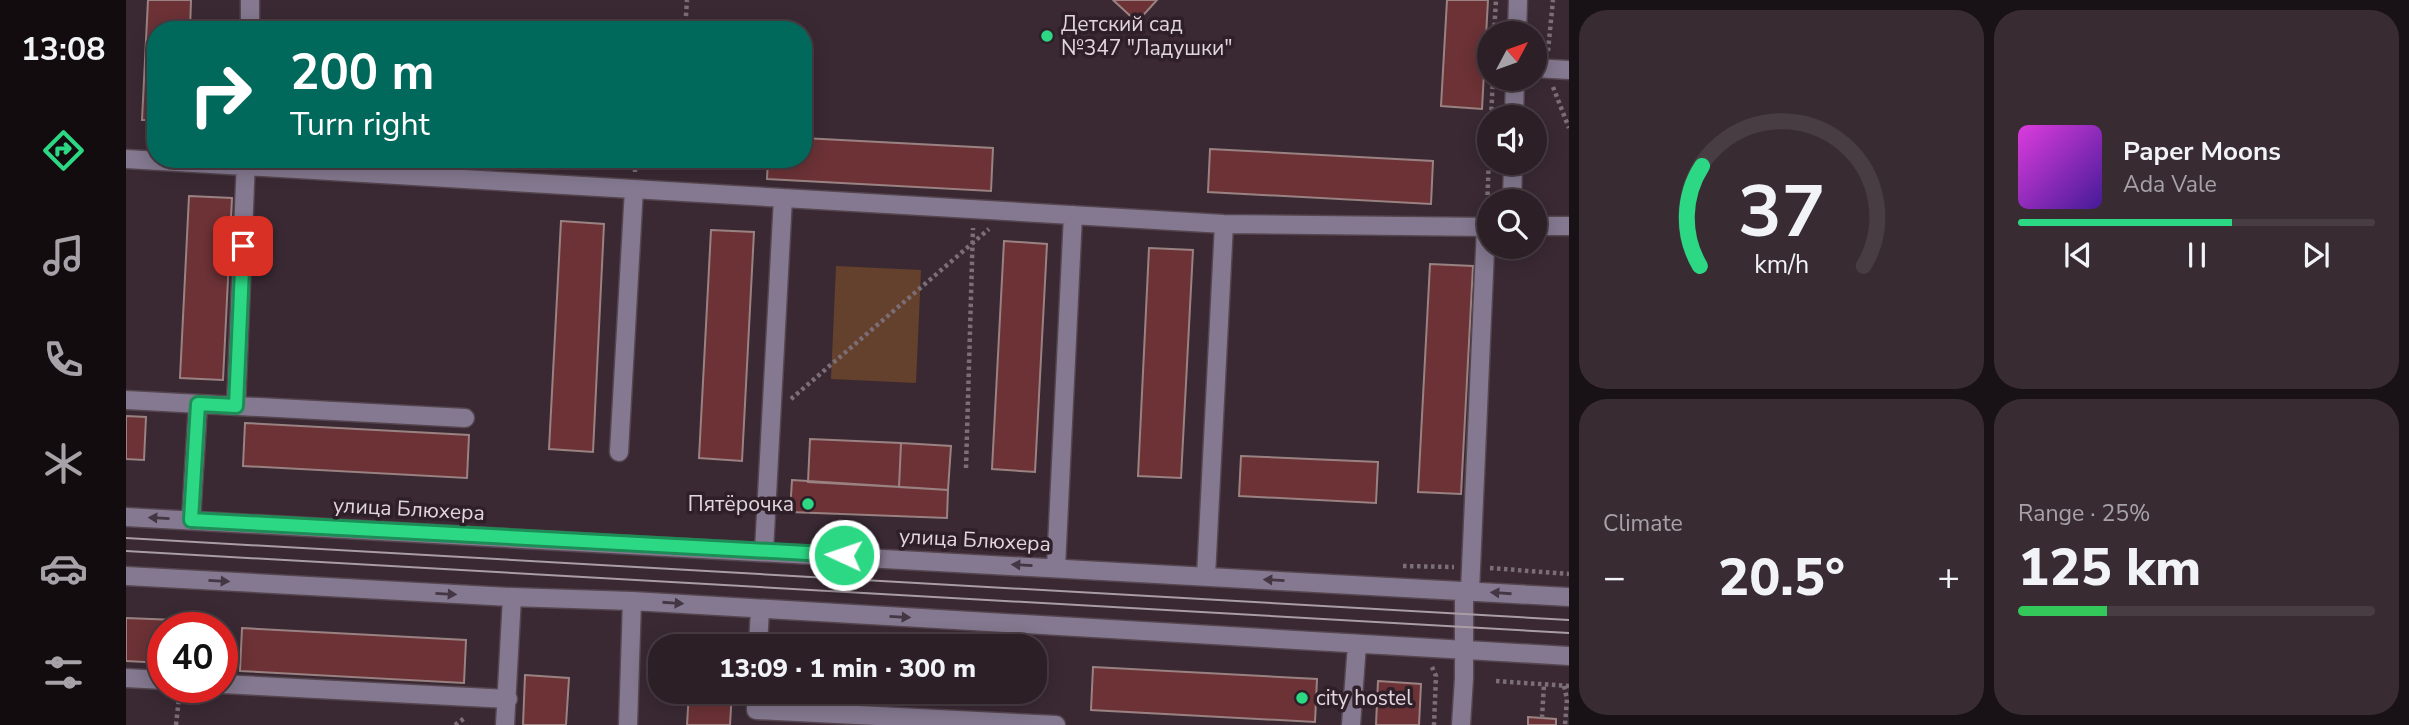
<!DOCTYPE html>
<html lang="en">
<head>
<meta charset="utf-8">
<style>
  body { margin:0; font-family:"Nunito Sans",sans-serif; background:#382c32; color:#f1f3f6; height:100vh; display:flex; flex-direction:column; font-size:26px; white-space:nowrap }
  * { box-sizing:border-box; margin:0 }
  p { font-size:23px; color:#a6a2a7 }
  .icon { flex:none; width:38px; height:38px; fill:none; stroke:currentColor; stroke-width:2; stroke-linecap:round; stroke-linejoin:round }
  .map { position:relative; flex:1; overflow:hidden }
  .sheet { display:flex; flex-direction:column; gap:10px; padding:10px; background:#181115; width:840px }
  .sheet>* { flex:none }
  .hud { position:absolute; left:21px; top:21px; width:665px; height:147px; border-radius:28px; box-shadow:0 4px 18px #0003,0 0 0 2px #483d43; background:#00695c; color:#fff; overflow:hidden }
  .needle { width:46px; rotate:49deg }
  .tools { position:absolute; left:1351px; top:21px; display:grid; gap:14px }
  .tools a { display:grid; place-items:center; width:70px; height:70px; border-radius:50%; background:#2c1f26; box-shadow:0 4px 18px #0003,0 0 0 2px #483d43; font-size:35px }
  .speed { position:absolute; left:21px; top:612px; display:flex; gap:14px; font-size:35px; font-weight:700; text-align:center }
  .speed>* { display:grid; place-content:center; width:91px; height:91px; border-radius:50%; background:#2c1f26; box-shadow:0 4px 18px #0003,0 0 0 2px #483d43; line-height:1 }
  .speed .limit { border:10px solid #d22; background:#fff; color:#111 }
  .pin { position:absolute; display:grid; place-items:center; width:60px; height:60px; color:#fff; margin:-30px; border-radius:14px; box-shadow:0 4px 10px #0006 }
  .me { position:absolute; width:77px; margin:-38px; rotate:273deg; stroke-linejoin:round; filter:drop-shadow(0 0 5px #0008) }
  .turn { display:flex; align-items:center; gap:24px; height:147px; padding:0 28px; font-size:32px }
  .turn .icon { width:91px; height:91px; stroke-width:2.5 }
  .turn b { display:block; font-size:49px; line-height:60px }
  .big { font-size:52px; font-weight:800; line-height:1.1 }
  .sheet .widget { flex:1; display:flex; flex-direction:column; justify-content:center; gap:10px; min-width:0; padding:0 24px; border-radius:28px; background:#382c32 }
  .sheet .dial { align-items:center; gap:0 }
  .dial svg { height:182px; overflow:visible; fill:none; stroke:#483d43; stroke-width:7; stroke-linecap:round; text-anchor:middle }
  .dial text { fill:#f1f3f6; stroke:none }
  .song { display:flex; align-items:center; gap:21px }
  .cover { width:84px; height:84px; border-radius:10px; background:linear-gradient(135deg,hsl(300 70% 55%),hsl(260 70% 35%)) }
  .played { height:7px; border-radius:4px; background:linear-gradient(90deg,#2cd884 60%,#483d43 60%) }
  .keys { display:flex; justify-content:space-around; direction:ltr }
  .heat { display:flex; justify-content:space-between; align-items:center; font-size:38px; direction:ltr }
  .charge { height:10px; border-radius:5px; background:linear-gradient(90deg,#34c759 25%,#483d43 0) }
  .sheet .tiles { flex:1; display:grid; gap:10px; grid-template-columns:repeat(2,1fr) }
  .trip { position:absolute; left:522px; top:634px; width:399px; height:70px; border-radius:28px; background:#2c1f26; box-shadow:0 4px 18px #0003,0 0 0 2px #483d43; font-weight:800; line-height:70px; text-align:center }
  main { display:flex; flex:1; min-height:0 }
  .tabs { display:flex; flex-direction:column; width:126px; justify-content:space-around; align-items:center; background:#120c0f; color:#a6a2a7 }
  .tabs .icon { width:49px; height:49px }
  .tabs .current { color:#2cd884 }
  .tabs b { font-size:32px; color:#f1f3f6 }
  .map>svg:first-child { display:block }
  .green { fill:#64412c }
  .building { fill:#6c3236; stroke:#9a8282; stroke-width:2 }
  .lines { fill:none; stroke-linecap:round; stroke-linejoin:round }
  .minor-casing { stroke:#55454e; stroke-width:21 }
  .path { stroke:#7c6e76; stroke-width:4.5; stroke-dasharray:3.5 3.5; stroke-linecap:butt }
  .minor { stroke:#847990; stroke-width:18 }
  .tram { stroke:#aa9da4; stroke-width:2 }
  .oneway { fill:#443643 }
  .route-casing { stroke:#1d8c56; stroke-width:18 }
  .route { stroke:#2cd884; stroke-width:12 }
  .poi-dot { fill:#2cd884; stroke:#2f1f29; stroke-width:2.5 }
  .labels { text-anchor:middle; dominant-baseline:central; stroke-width:7; stroke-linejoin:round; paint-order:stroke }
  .poi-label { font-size:21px; fill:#e1d6dc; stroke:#2f1f29; text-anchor:start }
  .street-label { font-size:21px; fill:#e1d6dc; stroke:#2f1f29 }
</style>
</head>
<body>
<main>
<nav class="tabs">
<b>13:08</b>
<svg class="icon current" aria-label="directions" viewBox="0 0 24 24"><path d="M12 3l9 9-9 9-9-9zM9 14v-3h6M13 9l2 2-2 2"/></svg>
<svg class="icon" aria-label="music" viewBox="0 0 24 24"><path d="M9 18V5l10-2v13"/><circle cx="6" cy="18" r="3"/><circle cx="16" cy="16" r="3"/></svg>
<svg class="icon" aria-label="phone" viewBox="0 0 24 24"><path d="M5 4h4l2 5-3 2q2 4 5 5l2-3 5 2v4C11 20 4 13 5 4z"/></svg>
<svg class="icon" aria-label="climate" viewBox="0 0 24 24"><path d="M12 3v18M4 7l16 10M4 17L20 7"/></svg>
<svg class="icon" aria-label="car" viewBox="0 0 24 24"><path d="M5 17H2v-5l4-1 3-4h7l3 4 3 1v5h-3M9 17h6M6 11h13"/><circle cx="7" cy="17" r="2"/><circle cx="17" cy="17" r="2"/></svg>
<svg class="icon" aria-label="filters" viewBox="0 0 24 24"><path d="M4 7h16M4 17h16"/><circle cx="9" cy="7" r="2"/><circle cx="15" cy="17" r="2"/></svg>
</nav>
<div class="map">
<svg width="1443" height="725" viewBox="0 0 1443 725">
  <rect width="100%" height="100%" fill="#3a2933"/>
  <path class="green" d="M 710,266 L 795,270 L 790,383 L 705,379 Z"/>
  <path class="building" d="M 22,0 L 65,0 L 64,30 L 30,30 L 30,120 L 16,120 Z
    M 987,0 L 1031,0 L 1011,22 Z
    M 1321,0 L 1362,0 L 1356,109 L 1315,106 Z
    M 677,138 L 867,148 L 865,191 L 641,179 L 642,159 L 677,159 Z
    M 1084,149 L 1307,161 L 1305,204 L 1082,192 Z
    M 63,196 L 106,198 L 97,380 L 54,378 Z
    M 435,221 L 478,224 L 467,452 L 423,449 Z
    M 585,230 L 628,232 L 616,461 L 573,458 Z
    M 878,241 L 921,244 L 909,472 L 866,469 Z
    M 1023,248 L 1067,250 L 1055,478 L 1012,476 Z
    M 1304,264 L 1347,266 L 1335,494 L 1292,492 Z
    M 0,416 L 20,417 L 18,460 L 0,459 Z
    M 119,423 L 343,435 L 341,478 L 117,466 Z
    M 684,439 L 775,443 L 773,487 L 682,482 Z
    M 775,443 L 825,446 L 822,490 L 773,487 Z
    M 1115,456 L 1252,462 L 1250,503 L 1113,496 Z
    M 666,480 L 822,490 L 821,518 L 664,512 Z
    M 0,618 L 50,620 L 50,628 L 37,628 L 37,663 L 0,661 Z
    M 116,628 L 340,640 L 338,683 L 114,671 Z
    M 967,667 L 1191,679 L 1189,722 L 965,710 Z
    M 399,675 L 443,678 L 440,725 L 397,725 Z
    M 1252,681 L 1295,684 L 1293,725 L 1250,725 Z
    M 563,691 L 606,691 L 604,725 L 561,725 Z
    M 680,691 L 897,691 L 897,703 Z
    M 1402,717 L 1430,719 L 1430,725 L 1402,725 Z"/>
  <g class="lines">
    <defs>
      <path id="minor" d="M 124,30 L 124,0
        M 1391,33 L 1392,0
        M 1409,68 L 1443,70
        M 1388,117 L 1389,79
        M 0,159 L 1098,224 L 1363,227
        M 1386,201 L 1387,163
        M 1409,226 L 1443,226
        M 0,400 L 339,418
        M 110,406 L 120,159
        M 493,452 L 508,189
        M 0,517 L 1443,597
        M 65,520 L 72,404
        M 638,551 L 657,198
        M 930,567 L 947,215
        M 0,576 L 386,597 L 506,601 L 1443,656
        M 1080,576 L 1098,224
        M 1344,591 L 1360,227
        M 632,646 L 634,609
        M 0,678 L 37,680
        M 96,684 L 382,699
        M 631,691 L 630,710 L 930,725
        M 379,725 L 386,597
        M 502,725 L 506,601
        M 1225,725 L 1231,644
        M 1335,725 L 1338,678 L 1338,592"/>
    </defs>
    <use href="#minor" class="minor-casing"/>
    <path class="path" d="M 559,30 L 561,0
      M 1368,33 L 1370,0
      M 1422,51 L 1427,0
      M 1427,87 L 1443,128
      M 1365,117 L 1367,79
      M 509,172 L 509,159
      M 1361,209 L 1363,157
      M 665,399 L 863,229
      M 840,468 L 847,228
      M 1277,566 L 1328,567
      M 1364,568 L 1443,574
      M 1306,667 L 1310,676 L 1308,725
      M 1370,681 L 1443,686
      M 1438,686 L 1441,699 L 1439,725
      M 1416,718 L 1418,684
      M 50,725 L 54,689
      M 329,725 L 340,717"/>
    <use href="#minor" class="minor"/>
    <path class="tram" d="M 0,538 L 1443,620
      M 0,551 L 1443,633"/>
  </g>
  <defs><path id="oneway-solid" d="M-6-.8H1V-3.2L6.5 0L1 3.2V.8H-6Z" transform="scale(1.75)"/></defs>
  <g class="oneway">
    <use href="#oneway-solid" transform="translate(33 518) rotate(-177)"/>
    <use href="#oneway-solid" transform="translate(896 565) rotate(-177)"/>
    <use href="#oneway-solid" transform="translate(1148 580) rotate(-177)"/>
    <use href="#oneway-solid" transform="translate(93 581) rotate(3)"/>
    <use href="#oneway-solid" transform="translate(1375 593) rotate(-176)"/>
    <use href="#oneway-solid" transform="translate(320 594) rotate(3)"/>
    <use href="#oneway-solid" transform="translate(547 603) rotate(4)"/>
    <use href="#oneway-solid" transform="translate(774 617) rotate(3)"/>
  </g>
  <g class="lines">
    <defs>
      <path id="route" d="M 117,246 L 110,406 L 72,404 L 65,520 L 718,555"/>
    </defs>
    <use href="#route" class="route-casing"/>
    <use href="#route" class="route"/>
  </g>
  <g class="poi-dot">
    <circle cx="921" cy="36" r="7"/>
    <circle cx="682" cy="504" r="7"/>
    <circle cx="1176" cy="698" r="7"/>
  </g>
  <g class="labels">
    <g class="poi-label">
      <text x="935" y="24">Детский сад<tspan x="935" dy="24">№347 "Ладушки"</tspan></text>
      <text x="668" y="504" text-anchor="end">Пятёрочка</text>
      <text x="1190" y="698">city hostel</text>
    </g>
    <g class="street-label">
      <text transform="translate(283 509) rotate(3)">улица Блюхера</text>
      <text transform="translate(849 540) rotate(3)">улица Блюхера</text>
    </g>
  </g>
</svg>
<div class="tools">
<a><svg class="needle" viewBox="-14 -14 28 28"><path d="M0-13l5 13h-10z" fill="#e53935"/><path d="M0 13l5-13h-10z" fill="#a6a2a7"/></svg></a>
<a><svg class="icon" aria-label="sound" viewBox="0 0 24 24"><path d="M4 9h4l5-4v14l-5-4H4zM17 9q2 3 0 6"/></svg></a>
<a><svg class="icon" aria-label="search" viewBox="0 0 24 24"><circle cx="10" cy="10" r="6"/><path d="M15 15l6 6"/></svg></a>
</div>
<div class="speed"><div class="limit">40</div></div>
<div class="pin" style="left:117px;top:246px;background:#d93025"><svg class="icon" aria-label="arrive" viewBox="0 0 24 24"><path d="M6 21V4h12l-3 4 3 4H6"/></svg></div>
<svg class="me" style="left:718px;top:555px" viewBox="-20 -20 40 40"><circle r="17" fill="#2cd884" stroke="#fff" stroke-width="3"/><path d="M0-11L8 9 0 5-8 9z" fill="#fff"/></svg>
<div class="trip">13:09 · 1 min · 300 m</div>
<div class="hud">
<div class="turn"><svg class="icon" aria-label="right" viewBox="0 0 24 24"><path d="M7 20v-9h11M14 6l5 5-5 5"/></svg><div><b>200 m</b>Turn right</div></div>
</div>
</div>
<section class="sheet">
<div class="tiles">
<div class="widget dial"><svg viewBox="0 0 100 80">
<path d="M14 69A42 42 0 1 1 86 69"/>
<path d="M14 69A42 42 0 0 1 15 25" stroke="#2cd884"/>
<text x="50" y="56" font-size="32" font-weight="700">37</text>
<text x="50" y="72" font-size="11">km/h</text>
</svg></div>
<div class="widget">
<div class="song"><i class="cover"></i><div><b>Paper Moons</b><p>Ada Vale</p></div></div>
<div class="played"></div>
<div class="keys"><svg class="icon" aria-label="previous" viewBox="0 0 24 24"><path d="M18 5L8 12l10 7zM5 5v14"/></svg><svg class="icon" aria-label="pause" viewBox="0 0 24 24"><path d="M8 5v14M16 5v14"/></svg><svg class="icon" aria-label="next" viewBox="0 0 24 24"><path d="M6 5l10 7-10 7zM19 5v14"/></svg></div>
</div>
<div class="widget"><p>Climate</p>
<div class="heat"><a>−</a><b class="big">20.5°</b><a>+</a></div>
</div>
<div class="widget"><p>Range · 25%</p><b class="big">125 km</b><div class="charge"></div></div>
</div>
</section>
</main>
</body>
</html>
